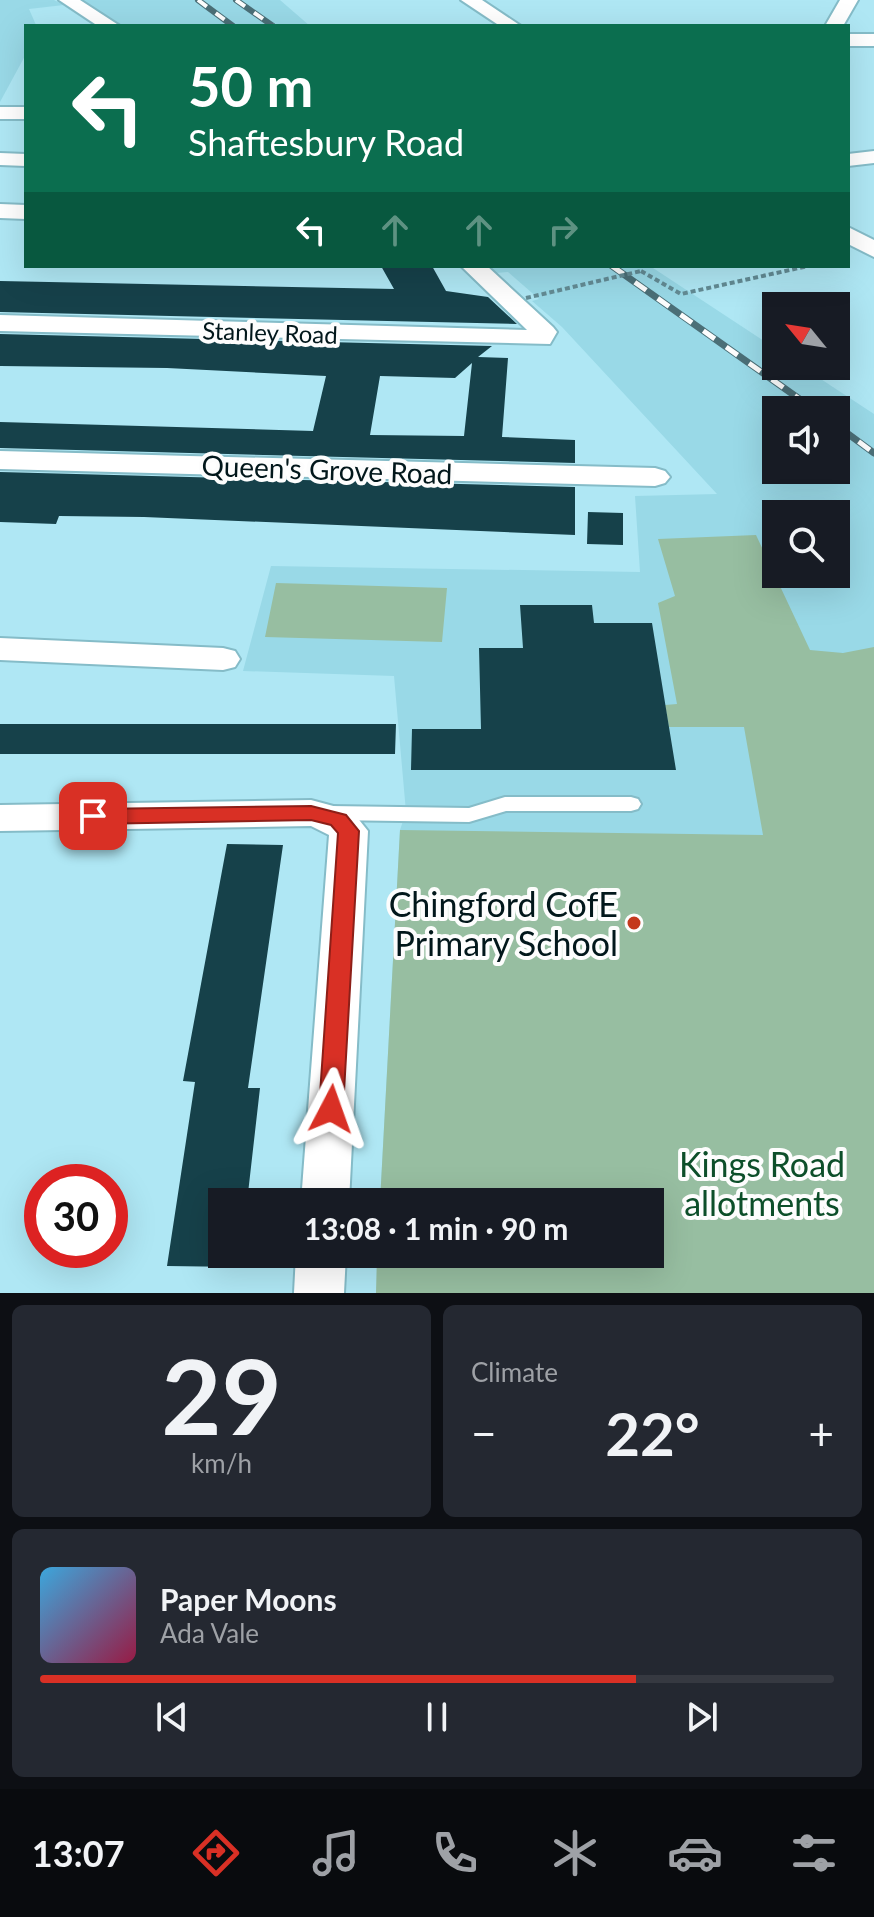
<!DOCTYPE html>
<html lang="en">
<head>
<meta charset="utf-8">
<style>
  body { margin:0; font-family:Lato,sans-serif; background:#242831; color:#f1f3f6; height:100vh; display:flex; flex-direction:column; font-size:30px; white-space:nowrap }
  * { box-sizing:border-box; margin:0 }
  p { font-size:26px; color:#9ea1a6 }
  .icon { flex:none; width:44px; height:44px; fill:none; stroke:currentColor; stroke-width:2; stroke-linecap:round; stroke-linejoin:round }
  .map { position:relative; height:1293px; overflow:hidden }
  .panel { display:flex; flex-direction:column; gap:12px; padding:12px; background:#0d0f14; flex:1 }
  .panel>* { flex:none }
  .hud { position:absolute; left:24px; top:24px; width:826px; height:244px; border-radius:0px; box-shadow:0 8px 32px #0002; background:#0b6e4f; color:#fff; overflow:hidden }
  .needle { width:52px; rotate:300deg }
  .controls { position:absolute; left:762px; top:292px; display:grid; gap:16px }
  .controls a { display:grid; place-items:center; width:88px; height:88px; border-radius:0px; background:#171b24; box-shadow:0 8px 32px #0002; font-size:40px }
  .speed { position:absolute; left:24px; top:1164px; display:flex; gap:16px; font-size:40px; font-weight:700; text-align:center }
  .speed>* { display:grid; place-content:center; width:104px; height:104px; border-radius:50%; background:#171b24; box-shadow:0 8px 32px #0002; line-height:1 }
  .speed .limit { border:12px solid #d22; background:#fff; color:#111 }
  .pin { position:absolute; display:grid; place-items:center; width:68px; height:68px; color:#fff; margin:-34px; border-radius:16px; box-shadow:0 4px 12px #0006 }
  .me { position:absolute; width:88px; margin:-44px; rotate:4deg; stroke-linejoin:round; filter:drop-shadow(0 0 6px #0008) }
  .turn { display:flex; align-items:center; gap:28px; height:168px; padding:0 32px; font-size:36px }
  .turn .icon { width:104px; height:104px; stroke-width:2.5 }
  .turn b { display:block; font-size:56px; line-height:68px }
  .lanes { display:flex; align-items:center; height:76px; padding:0 32px; background:#0003; justify-content:center; gap:40px; direction:ltr }
  .lanes .off { opacity:.35 }
  .big { font-size:60px; font-weight:700; line-height:1.1 }
  .panel .widget { flex:1; display:flex; flex-direction:column; justify-content:center; gap:12px; min-width:0; padding:0 28px; border-radius:12px; background:#242831 }
  .panel .dial { align-items:center; gap:0 }
  .dial b { font-size:104px; line-height:1 }
  .song { display:flex; align-items:center; gap:24px }
  .cover { width:96px; height:96px; border-radius:12px; background:linear-gradient(135deg,hsl(200 70% 55%),hsl(340 70% 35%)) }
  .played { height:8px; border-radius:4px; background:linear-gradient(90deg,#d93025 75%,#363941 75%) }
  .keys { display:flex; justify-content:space-around; direction:ltr }
  .heat { display:flex; justify-content:space-between; align-items:center; font-size:44px; direction:ltr }
  .panel .tiles { flex:1; display:grid; gap:12px; grid-template-columns:1fr 1fr }
  .widget:last-child { grid-column:span 2 }
  .trip { position:absolute; left:208px; top:1188px; width:456px; height:80px; border-radius:0px; background:#171b24; box-shadow:0 8px 32px #0002; font-weight:700; line-height:80px; text-align:center }
  .dock { display:flex; height:128px; justify-content:space-around; align-items:center; background:#090b0e; color:#9ea1a6 }
  .dock .icon { width:56px; height:56px }
  .dock .on { color:#d93025 }
  .dock b { font-size:36px; color:#f1f3f6 }
  .map>svg:first-child { display:block }
  .built { fill:#99d9e7; fill-rule:evenodd }
  .green { fill:#97bea1 }
  .building { fill:#16414a; fill-rule:evenodd }
  .lines { fill:none; stroke-linecap:round; stroke-linejoin:round }
  .service-casing { stroke:#85bcc8; stroke-width:4 }
  .minor-casing { stroke:#85bcc8; stroke-width:4 }
  .path { stroke:#638b94; stroke-width:4; stroke-dasharray:5 3; stroke-linecap:butt }
  .service { fill:#fff; fill-rule:evenodd }
  .minor { fill:#fff; fill-rule:evenodd }
  .rail-far1-casing { stroke:#4b6f77; stroke-width:6 }
  .rail-casing { stroke:#4b6f77; stroke-width:7 }
  .rail-far1 { stroke:#fdfdfd; stroke-width:4; stroke-dasharray:11; stroke-linecap:butt }
  .rail { stroke:#fdfdfd; stroke-width:5; stroke-dasharray:14; stroke-linecap:butt }
  .path-bridge { stroke:#638b94; stroke-width:4; stroke-dasharray:5 3; stroke-linecap:butt }
  .route { fill:#d93025; stroke:#8d1f18; stroke-width:2 }
  .poi-dot { fill:#c4391d; stroke:#fdfdfd; stroke-width:3 }
  .labels { text-anchor:middle; dominant-baseline:central; stroke-width:8; stroke-linejoin:round; paint-order:stroke }
  .far-street-label { font-size:24px; fill:#02171b; stroke:#fdfdfd }
  .street-label { font-size:28px; fill:#02171b; stroke:#fdfdfd }
  .near-poi-label { font-size:34px; fill:#02171b; stroke:#fdfdfd; text-anchor:end }
  .near-park-label { font-size:34px; fill:#0d4f2a; stroke:#fdfdfd }
</style>
</head>
<body>
<div class="map">
<svg width="874" height="1293" viewBox="0 0 874 1293">
  <rect width="100%" height="100%" fill="#afe7f4"/>
  <path class="built" d="M 0,0 L 54,0 L 64,5 L 29,9 L 36,25 L 26,26 L 26,54 L 0,102 Z
    M 79,0 L 280,0 L 310,26 L 121,26 Z
    M 488,266 L 650,266 L 776,349 L 776,366 L 801,366 L 874,414 L 874,1015 L 380,1202 L 400,830 L 406,812 L 394,676 L 243,671 L 271,566 L 640,572 L 635,496 L 717,494 L 562,327 L 532,301 L 539,299 L 508,272 L 496,273 ZM 776,410 L 836,410 L 836,470 L 776,470 ZM 776,514 L 836,514 L 836,574 L 776,574 Z"/>
  <path class="green" d="M 756,535 L 810,650 L 843,653 L 874,647 L 874,1293 L 376,1293 L 377,1254 L 650,1254 L 650,1202 L 380,1202 L 400,830 L 763,835 L 744,727 L 669,727 L 665,705 L 677,704 L 658,603 L 675,596 L 658,539 Z
    M 276,583 L 447,588 L 442,642 L 265,637 Z"/>
  <path class="building" d="M 381,266 L 432,266 L 446,291 L 488,297 L 517,324 L 0,312 L 0,281 L 394,289 Z
    M 0,334 L 492,346 L 478,357 L 508,358 L 502,437 L 575,440 L 575,463 L 0,448 L 0,422 L 313,431 L 326,376 L 167,368 L 0,366 ZM 472,363 L 464,436 L 370,435 L 380,376 L 455,378 Z
    M 0,472 L 575,487 L 575,535 L 144,517 L 59,516 L 56,524 L 0,522 Z
    M 588,512 L 623,513 L 623,545 L 587,544 Z
    M 520,605 L 592,605 L 594,623 L 652,623 L 676,770 L 411,770 L 412,729 L 481,729 L 479,648 L 523,648 Z
    M 0,724 L 396,724 L 395,754 L 0,754 Z
    M 227,844 L 283,845 L 248,1088 L 260,1088 L 247,1202 L 222,1202 L 222,1254 L 241,1254 L 239,1267 L 167,1266 L 195,1082 L 183,1081 Z"/>
  <g class="lines">
    <defs>
      <path id="service" d="M 505,797 L 631,797 L 638,799 L 641,804 L 638,809 L 631,811 L 506,811 L 469,822 L 330,820 L 323,818 L 320,813 L 323,808 L 330,806 L 469,808 Z"/>
      <path id="minor" d="M 59,0 L 80,0 L 120,26 L 98,26 Z
        M 461,0 L 482,0 L 521,26 L 500,26 Z
        M 840,0 L 858,0 L 843,26 L 825,26 Z
        M 848,34 L 874,34 L 874,46 L 848,46 Z
        M 0,107 L 26,107 L 26,119 L 0,119 Z
        M 874,151 L 874,163 L 848,166 L 848,154 Z
        M 0,153 L 26,154 L 26,166 L 0,165 Z
        M 0,204 L 26,205 L 26,219 L 0,218 Z
        M 848,227 L 874,240 L 874,257 L 848,244 Z
        M 461,266 L 487,266 L 553,327 L 557,332 L 550,344 L 0,331 L 0,315 L 527,330 Z
        M 0,451 L 655,468 L 665,471 L 670,477 L 665,483 L 655,486 L 0,469 Z
        M 0,638 L 223,648 L 235,651 L 240,659 L 235,667 L 223,670 L 0,660 Z
        M 311,800 L 352,811 L 368,831 L 349,1202 L 301,1202 L 329,835 L 311,826 L 0,831 L 0,805 Z
        M 296,1254 L 346,1254 L 344,1293 L 294,1293 Z"/>
    </defs>
    <use href="#service" class="service-casing"/>
    <use href="#minor" class="minor-casing"/>
    <path class="path" d="M 641,271 L 681,294 L 808,266"/>
    <use href="#service" class="service"/>
    <use href="#minor" class="minor"/>
    <defs>
      <path id="rail-far1" d="M 198,0 L 233,26
        M 236,0 L 273,26"/>
      <path id="rail" d="M 612,266 L 815,410
        M 836,425 L 874,453"/>
    </defs>
    <use href="#rail-far1" class="rail-far1-casing"/>
    <use href="#rail" class="rail-casing"/>
    <use href="#rail-far1" class="rail-far1"/>
    <use href="#rail" class="rail"/>
    <path class="path-bridge" d="M 526,298 L 641,271"/>
  </g>
  <path class="route" d="M 311,806 L 346,815 L 359,831 L 343,1109 L 339,1116 L 331,1119 L 322,1116 L 319,1109 L 338,833 L 331,825 L 311,820 L 93,824 L 83,816 L 93,809 Z"/>
  <circle class="poi-dot" cx="634" cy="923" r="8"/>
  <g class="labels">
    <g class="far-street-label">
      <text transform="translate(270 332) rotate(2)">Stanley Road</text>
    </g>
    <g class="street-label">
      <text transform="translate(327 469) rotate(2)">Queen's Grove Road</text>
    </g>
    <g class="near-poi-label">
      <text x="618" y="903">Chingford CofE<tspan x="618" dy="39">Primary School</tspan></text>
    </g>
    <g class="near-park-label">
      <text x="762" y="1163">Kings Road<tspan x="762" dy="39">allotments</tspan></text>
    </g>
  </g>
</svg>
<div class="controls">
<a><svg class="needle" viewBox="-14 -14 28 28"><path d="M0-13l5 13h-10z" fill="#e53935"/><path d="M0 13l5-13h-10z" fill="#9ea1a6"/></svg></a>
<a><svg class="icon" aria-label="sound" viewBox="0 0 24 24"><path d="M4 9h4l5-4v14l-5-4H4zM17 9q2 3 0 6"/></svg></a>
<a><svg class="icon" aria-label="search" viewBox="0 0 24 24"><circle cx="10" cy="10" r="6"/><path d="M15 15l6 6"/></svg></a>
</div>
<div class="speed"><div class="limit">30</div></div>
<div class="pin" style="left:93px;top:816px;background:#d93025"><svg class="icon" aria-label="arrive" viewBox="0 0 24 24"><path d="M6 21V4h12l-3 4 3 4H6"/></svg></div>
<svg class="me" style="left:331px;top:1109px" viewBox="-20 -20 40 40"><path d="M0-17L14 15 0 8-14 15z" fill="#d93025" stroke="#fff" stroke-width="4"/></svg>
<div class="trip">13:08 · 1 min · 90 m</div>
<div class="hud">
<div class="turn"><svg class="icon" aria-label="left" viewBox="0 0 24 24"><path d="M17 20v-9H6M10 6l-5 5 5 5"/></svg><div><b>50 m</b>Shaftesbury Road</div></div>
<div class="lanes"><svg class="icon" aria-label="left" viewBox="0 0 24 24"><path d="M17 20v-9H6M10 6l-5 5 5 5"/></svg><svg class="icon off" aria-label="ahead" viewBox="0 0 24 24"><path d="M12 20V5M6 11l6-6 6 6"/></svg><svg class="icon off" aria-label="ahead" viewBox="0 0 24 24"><path d="M12 20V5M6 11l6-6 6 6"/></svg><svg class="icon off" aria-label="right" viewBox="0 0 24 24"><path d="M7 20v-9h11M14 6l5 5-5 5"/></svg></div>
</div>
</div>
<section class="panel">
<div class="tiles">
<div class="widget dial"><b>29</b><p>km/h</p></div>
<div class="widget"><p>Climate</p>
<div class="heat"><a>−</a><b class="big">22°</b><a>+</a></div>
</div>
<div class="widget">
<div class="song"><i class="cover"></i><div><b>Paper Moons</b><p>Ada Vale</p></div></div>
<div class="played"></div>
<div class="keys"><svg class="icon" aria-label="previous" viewBox="0 0 24 24"><path d="M18 5L8 12l10 7zM5 5v14"/></svg><svg class="icon" aria-label="pause" viewBox="0 0 24 24"><path d="M8 5v14M16 5v14"/></svg><svg class="icon" aria-label="next" viewBox="0 0 24 24"><path d="M6 5l10 7-10 7zM19 5v14"/></svg></div>
</div>
</div>
</section>
<nav class="dock">
<b>13:07</b>
<svg class="icon on" aria-label="directions" viewBox="0 0 24 24"><path d="M12 3l9 9-9 9-9-9zM9 14v-3h6M13 9l2 2-2 2"/></svg>
<svg class="icon" aria-label="music" viewBox="0 0 24 24"><path d="M9 18V5l10-2v13"/><circle cx="6" cy="18" r="3"/><circle cx="16" cy="16" r="3"/></svg>
<svg class="icon" aria-label="phone" viewBox="0 0 24 24"><path d="M5 4h4l2 5-3 2q2 4 5 5l2-3 5 2v4C11 20 4 13 5 4z"/></svg>
<svg class="icon" aria-label="climate" viewBox="0 0 24 24"><path d="M12 3v18M4 7l16 10M4 17L20 7"/></svg>
<svg class="icon" aria-label="car" viewBox="0 0 24 24"><path d="M5 17H2v-5l4-1 3-4h7l3 4 3 1v5h-3M9 17h6M6 11h13"/><circle cx="7" cy="17" r="2"/><circle cx="17" cy="17" r="2"/></svg>
<svg class="icon" aria-label="filters" viewBox="0 0 24 24"><path d="M4 7h16M4 17h16"/><circle cx="9" cy="7" r="2"/><circle cx="15" cy="17" r="2"/></svg>
</nav>
</body>
</html>
